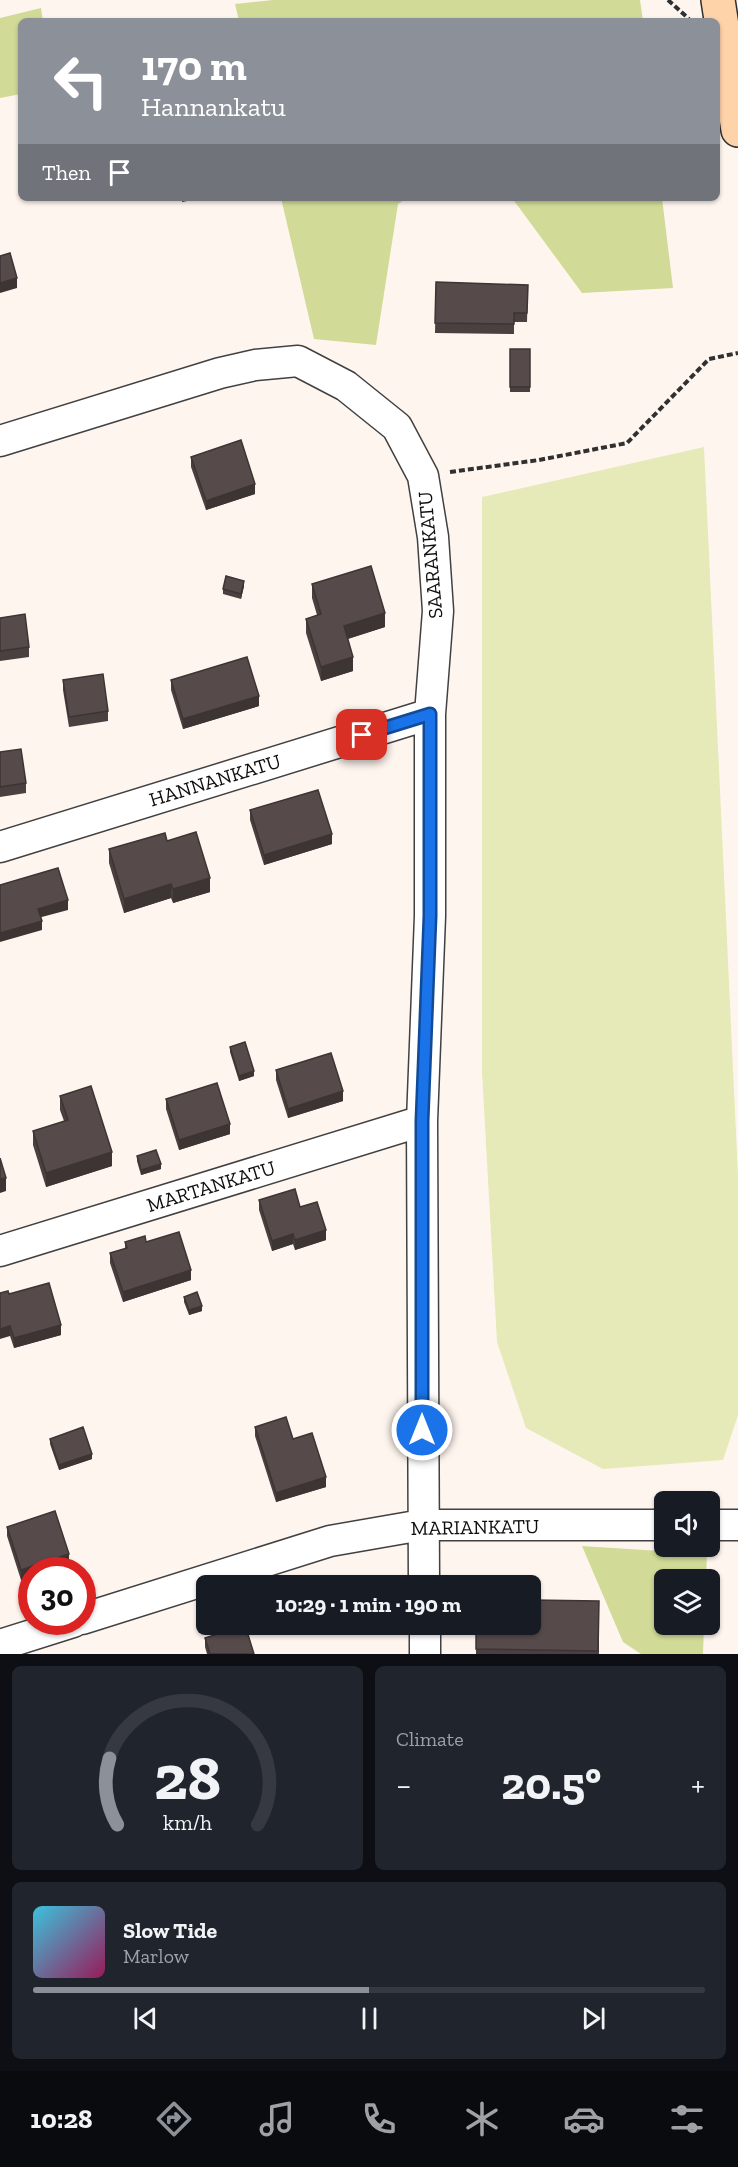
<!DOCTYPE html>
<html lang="en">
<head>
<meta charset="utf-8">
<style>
  body { margin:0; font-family:"Zilla Slab",serif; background:#20242c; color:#f1f3f6; height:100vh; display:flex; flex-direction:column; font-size:22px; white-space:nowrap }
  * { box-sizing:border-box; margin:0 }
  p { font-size:20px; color:#9ea1a6 }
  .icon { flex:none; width:33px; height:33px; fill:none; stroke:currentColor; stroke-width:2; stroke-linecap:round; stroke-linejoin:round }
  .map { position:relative; height:1654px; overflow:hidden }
  .drawer { display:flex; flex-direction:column; gap:12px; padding:12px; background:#0d0f14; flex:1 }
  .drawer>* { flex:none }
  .top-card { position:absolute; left:18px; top:18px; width:702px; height:183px; border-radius:9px; box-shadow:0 2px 4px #0004; background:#8c9099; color:#fff; overflow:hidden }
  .fabs { position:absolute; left:654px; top:1491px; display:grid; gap:12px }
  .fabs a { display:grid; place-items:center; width:66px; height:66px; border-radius:9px; background:#171b24; box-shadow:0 2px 4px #0004; font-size:30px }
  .speed { position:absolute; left:18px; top:1557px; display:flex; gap:12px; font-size:30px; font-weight:700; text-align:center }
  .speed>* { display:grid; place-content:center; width:78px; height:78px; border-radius:50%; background:#171b24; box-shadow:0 2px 4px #0004; line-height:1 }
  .speed .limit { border:9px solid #d22; background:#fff; color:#111 }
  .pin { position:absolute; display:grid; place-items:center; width:51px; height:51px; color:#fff; margin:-26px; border-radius:12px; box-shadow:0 3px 9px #0006 }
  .me { position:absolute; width:66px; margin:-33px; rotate:0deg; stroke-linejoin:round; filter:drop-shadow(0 0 4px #0008) }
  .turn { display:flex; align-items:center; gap:21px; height:126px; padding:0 24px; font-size:27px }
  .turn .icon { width:78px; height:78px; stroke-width:2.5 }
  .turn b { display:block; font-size:42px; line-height:51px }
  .then { display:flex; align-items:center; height:57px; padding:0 24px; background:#0003; gap:12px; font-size:22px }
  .big { font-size:45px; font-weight:800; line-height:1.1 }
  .drawer .tile { flex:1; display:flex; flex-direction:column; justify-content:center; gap:9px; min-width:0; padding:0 21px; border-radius:9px; background:#20242c }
  .drawer .dial { align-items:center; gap:0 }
  .dial svg { height:156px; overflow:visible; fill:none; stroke:#363941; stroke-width:7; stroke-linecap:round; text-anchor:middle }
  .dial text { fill:#f1f3f6; stroke:none }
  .song { display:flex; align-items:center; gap:18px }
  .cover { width:72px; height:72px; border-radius:9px; background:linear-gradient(135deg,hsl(190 70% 55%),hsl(330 70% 35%)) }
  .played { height:6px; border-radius:3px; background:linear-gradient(90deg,#8c9099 50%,#363941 50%) }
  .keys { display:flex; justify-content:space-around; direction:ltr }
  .heat { display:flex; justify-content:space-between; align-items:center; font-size:33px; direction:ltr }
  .drawer .tiles { flex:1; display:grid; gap:12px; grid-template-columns:1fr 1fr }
  .tile:last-child { grid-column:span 2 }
  .trip { position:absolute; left:196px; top:1575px; width:345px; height:60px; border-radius:9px; background:#171b24; box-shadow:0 2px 4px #0004; font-weight:800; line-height:60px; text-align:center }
  .tab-bar { display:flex; height:96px; justify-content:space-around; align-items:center; background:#090b0e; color:#9ea1a6 }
  .tab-bar .icon { width:42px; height:42px }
  .tab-bar .current { color:#8c9099 }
  .tab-bar b { font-size:27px; color:#f1f3f6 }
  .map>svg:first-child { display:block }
  .green { fill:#e6eab8 }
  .forest { fill:#d1db97 }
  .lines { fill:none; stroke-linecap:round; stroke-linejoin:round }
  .street-casing { stroke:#414141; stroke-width:33 }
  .secondary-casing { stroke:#303030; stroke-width:36 }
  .path { stroke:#303030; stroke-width:4; stroke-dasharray:6 3; stroke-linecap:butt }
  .street { stroke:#fff; stroke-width:30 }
  .secondary { stroke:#ffd3aa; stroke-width:33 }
  .wall { fill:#4b4040 }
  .shaded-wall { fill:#3d3434 }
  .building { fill:#574a4a; stroke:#3d3434; stroke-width:1.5 }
  .route-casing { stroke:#114b97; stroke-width:15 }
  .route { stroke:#1a73e8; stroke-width:10 }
  .labels { text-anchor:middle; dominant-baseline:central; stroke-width:6; stroke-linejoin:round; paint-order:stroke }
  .street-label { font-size:20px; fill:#0e0e0e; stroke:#fff }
</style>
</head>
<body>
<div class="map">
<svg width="738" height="1654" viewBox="0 0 738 1654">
  <rect width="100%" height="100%" fill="#fff5ef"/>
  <path class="green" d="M 704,447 L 738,1176 L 738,1415 L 723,1460 L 603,1469 L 526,1428 L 497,1342 L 482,1072 L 482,497 Z"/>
  <path class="forest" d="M 273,0 L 640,0 L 643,21 L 239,21 L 235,4 Z
    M 41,8 L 43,21 L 21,21 L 21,94 L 0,98 L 0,18 Z
    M 281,198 L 407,198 L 398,204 L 376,345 L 314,339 Z
    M 512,198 L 662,198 L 673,288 L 582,293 Z
    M 582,1546 L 707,1554 L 706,1579 L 664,1580 L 664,1624 L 704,1625 L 703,1654 L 641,1654 L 623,1642 Z"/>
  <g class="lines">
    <defs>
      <path id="street" d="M 0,441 L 220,373 L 255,365 L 298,361 L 346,386 L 397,427 L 423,476 L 433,537 L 438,611 L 430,714 L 430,916 L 422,1121 L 424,1586
        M 0,847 L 430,714
        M 0,1251 L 422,1121
        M 710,1525 L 738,1525
        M 82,1619 L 330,1541 L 422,1525 L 664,1525
        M 425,1624 L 425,1654
        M 0,1645 L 73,1622"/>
      <path id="secondary" d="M 718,0 L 738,130"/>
    </defs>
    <use href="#street" class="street-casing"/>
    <use href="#secondary" class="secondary-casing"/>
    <path class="path" d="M 668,0 L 689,19
      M 450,472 L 539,460 L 627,443 L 709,359 L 738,353"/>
    <use href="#street" class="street"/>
    <use href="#secondary" class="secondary"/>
  </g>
  <path class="wall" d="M 436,282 L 528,285 L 527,322 L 514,322 L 514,334 L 435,333 Z
    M 510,349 L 530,349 L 530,392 L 510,392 Z
    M 191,457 L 255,494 L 206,510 L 191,467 Z
    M 312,584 L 385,627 L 348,639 L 353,671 L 321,681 L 306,633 L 306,619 L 317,615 L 312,598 Z
    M 244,586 L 241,599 L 223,594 L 223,589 Z
    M 0,618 L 29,647 L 29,657 L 0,661 Z
    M 63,680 L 108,711 L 108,721 L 69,727 L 63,690 Z
    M 171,680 L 259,706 L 183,729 L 171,690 Z
    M 0,752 L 26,783 L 26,793 L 0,797 Z
    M 250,810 L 332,844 L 264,865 L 250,820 Z
    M 167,841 L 210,892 L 173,903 L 171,898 L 124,913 L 109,863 L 109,849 Z
    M 230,1047 L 254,1076 L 239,1081 L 230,1052 Z
    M 276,1070 L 343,1101 L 288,1118 L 276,1080 Z
    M 60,1096 L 112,1166 L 46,1187 L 33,1145 L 33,1131 L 64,1121 L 60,1110 Z
    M 166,1099 L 230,1134 L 179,1150 L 166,1109 Z
    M 137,1156 L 161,1169 L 141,1175 L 137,1161 Z
    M 259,1200 L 300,1207 L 326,1240 L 295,1250 L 293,1244 L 272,1251 L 259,1210 Z
    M 125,1242 L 191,1280 L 123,1302 L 110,1263 L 110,1253 L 125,1249 Z
    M 9,1294 L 61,1335 L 14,1348 L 10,1336 Z
    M 184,1297 L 202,1311 L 189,1315 L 184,1302 Z
    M 255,1427 L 293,1439 L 326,1487 L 276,1502 L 255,1436 Z
    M 50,1439 L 92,1459 L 59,1470 L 50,1444 Z
    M 7,1527 L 69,1564 L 32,1570 L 32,1576 L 21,1580 L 7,1536 Z
    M 599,1601 L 599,1654 L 476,1654 L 476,1624 Z
    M 205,1638 L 254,1654 L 207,1654 L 205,1647 Z"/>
  <path class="shaded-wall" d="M 182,198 L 202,198 L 182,202 Z
    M 17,278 L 17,288 L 0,293 L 0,283 Z
    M 255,484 L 255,494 L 206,510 L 206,501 Z
    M 244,581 L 244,586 L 241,599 L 241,594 Z
    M 385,613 L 385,627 L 344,640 L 344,626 Z
    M 353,657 L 353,671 L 321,681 L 321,667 Z
    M 259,696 L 259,706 L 183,729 L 183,719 Z
    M 332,834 L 332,844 L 264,865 L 264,855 Z
    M 210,878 L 210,892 L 173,903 L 173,889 Z
    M 171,884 L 171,898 L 124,913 L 124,899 Z
    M 68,900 L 68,910 L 38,918 L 38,909 Z
    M 42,921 L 42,930 L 0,942 L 0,933 Z
    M 254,1071 L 254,1076 L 239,1081 L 239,1076 Z
    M 343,1091 L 343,1101 L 288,1118 L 288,1109 Z
    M 230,1124 L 230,1134 L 179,1150 L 179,1140 Z
    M 112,1152 L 112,1166 L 46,1187 L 46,1173 Z
    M 161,1164 L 161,1169 L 141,1175 L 141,1170 Z
    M 6,1178 L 6,1191 L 0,1193 L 0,1179 Z
    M 326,1230 L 326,1240 L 295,1250 L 295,1240 Z
    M 293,1234 L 293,1244 L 272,1251 L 272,1241 Z
    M 191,1270 L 191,1280 L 123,1302 L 123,1292 Z
    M 202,1306 L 202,1311 L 189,1315 L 189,1310 Z
    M 61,1325 L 61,1335 L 14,1348 L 14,1338 Z
    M 10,1326 L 10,1336 L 0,1339 L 0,1329 Z
    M 92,1454 L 92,1459 L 59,1470 L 59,1465 Z
    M 326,1477 L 326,1487 L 276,1502 L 276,1493 Z
    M 69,1554 L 69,1564 L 50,1570 L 32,1570 L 32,1576 L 21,1580 L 21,1570 Z"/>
  <path class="building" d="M 10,253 L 17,278 L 0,283 L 0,256 Z
    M 436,282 L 528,285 L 527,313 L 514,313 L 514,324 L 435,323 Z
    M 510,349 L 530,349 L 530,387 L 510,387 Z
    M 241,440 L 255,484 L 206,501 L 191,457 Z
    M 371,566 L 385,613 L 344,626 L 353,657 L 321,667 L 306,619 L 321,614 L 312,584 Z
    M 226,576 L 244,581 L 241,594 L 223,589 Z
    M 25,614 L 29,647 L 0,651 L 0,618 Z
    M 247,657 L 259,696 L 183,719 L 171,680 Z
    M 103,674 L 108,711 L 69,717 L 63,680 Z
    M 21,749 L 26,783 L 0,787 L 0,752 Z
    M 318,790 L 332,834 L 264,855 L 250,810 Z
    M 196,832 L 210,878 L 173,889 L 171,884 L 124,899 L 109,849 L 165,833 L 167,841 Z
    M 58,868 L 68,900 L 38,909 L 42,921 L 0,933 L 0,885 Z
    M 245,1042 L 254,1071 L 239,1076 L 230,1047 Z
    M 331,1053 L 343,1091 L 288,1109 L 276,1070 Z
    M 217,1083 L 230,1124 L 179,1140 L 166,1099 Z
    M 91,1086 L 112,1152 L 46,1173 L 33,1131 L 68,1120 L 60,1096 Z
    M 156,1150 L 161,1164 L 141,1170 L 137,1156 Z
    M 0,1158 L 6,1178 L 0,1179 Z
    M 295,1189 L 300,1207 L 317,1202 L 326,1230 L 295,1240 L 293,1234 L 272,1241 L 259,1200 Z
    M 179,1232 L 191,1270 L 123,1292 L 110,1253 L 127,1248 L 125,1242 L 145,1236 L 146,1242 Z
    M 49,1283 L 61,1325 L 14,1338 L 10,1326 L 0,1329 L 0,1293 L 8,1291 L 9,1294 Z
    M 197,1292 L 202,1306 L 189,1310 L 184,1297 Z
    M 286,1417 L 293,1439 L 312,1433 L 326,1477 L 276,1493 L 255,1427 Z
    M 83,1427 L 92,1454 L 59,1465 L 50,1439 Z
    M 55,1511 L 69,1554 L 21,1570 L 7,1527 Z
    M 531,1600 L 599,1601 L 598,1651 L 476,1649 L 476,1624 L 531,1624 Z
    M 245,1625 L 254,1654 L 210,1654 L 205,1638 Z"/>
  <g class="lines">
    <defs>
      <path id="route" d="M 362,735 L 430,714 L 430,916 L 422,1121 L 422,1430"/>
    </defs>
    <use href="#route" class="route-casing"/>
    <use href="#route" class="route"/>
  </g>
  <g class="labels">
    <g class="street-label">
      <text transform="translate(430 555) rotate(-95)">SAARANKATU</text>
      <text transform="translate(215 780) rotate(-17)">HANNANKATU</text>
      <text transform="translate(211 1186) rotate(-17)">MARTANKATU</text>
      <text transform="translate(475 1527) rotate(-1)">MARIANKATU</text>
    </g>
  </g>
</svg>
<div class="fabs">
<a><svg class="icon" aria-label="sound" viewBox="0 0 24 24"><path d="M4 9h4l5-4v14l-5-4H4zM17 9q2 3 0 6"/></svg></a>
<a><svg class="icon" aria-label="layers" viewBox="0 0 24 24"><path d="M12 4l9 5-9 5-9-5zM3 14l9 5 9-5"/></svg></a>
</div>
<div class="speed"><div class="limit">30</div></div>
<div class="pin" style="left:362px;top:735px;background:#d93025"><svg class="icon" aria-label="arrive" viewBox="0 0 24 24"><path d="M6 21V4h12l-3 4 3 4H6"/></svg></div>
<svg class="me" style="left:422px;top:1430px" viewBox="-20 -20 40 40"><circle r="17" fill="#1a73e8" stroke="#fff" stroke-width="3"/><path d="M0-11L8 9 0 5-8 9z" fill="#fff"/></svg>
<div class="trip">10:29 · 1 min · 190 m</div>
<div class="top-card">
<div class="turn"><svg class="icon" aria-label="left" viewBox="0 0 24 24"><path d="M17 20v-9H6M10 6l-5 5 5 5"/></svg><div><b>170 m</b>Hannankatu</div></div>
<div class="then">Then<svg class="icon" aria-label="arrive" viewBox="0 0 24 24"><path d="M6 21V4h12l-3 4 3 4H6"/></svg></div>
</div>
</div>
<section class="drawer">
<div class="tiles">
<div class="tile dial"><svg viewBox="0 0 100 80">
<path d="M14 69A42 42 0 1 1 86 69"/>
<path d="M14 69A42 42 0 0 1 10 35" stroke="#8c9099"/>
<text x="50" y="56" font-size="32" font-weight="700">28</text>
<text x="50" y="72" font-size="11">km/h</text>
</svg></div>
<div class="tile"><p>Climate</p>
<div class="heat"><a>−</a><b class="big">20.5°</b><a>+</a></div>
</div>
<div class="tile">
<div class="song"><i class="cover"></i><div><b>Slow Tide</b><p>Marlow</p></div></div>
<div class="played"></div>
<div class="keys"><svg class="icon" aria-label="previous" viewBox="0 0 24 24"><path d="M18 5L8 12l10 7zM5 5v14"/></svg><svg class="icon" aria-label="pause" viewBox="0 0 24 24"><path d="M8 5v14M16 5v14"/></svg><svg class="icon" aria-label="next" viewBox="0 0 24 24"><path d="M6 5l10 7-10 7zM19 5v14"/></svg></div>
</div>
</div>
</section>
<nav class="tab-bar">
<b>10:28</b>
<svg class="icon current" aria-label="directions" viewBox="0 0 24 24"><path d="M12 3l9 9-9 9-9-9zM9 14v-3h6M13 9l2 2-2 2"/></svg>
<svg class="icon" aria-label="music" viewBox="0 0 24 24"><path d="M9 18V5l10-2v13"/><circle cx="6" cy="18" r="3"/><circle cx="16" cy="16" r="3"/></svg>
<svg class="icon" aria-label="phone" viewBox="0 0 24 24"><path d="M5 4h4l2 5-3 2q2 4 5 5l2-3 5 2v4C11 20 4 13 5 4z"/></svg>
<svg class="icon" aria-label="climate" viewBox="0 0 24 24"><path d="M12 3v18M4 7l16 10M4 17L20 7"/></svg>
<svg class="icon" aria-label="car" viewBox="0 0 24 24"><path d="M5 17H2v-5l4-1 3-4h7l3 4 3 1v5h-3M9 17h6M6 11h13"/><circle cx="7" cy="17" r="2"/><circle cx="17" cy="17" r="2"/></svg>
<svg class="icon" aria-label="filters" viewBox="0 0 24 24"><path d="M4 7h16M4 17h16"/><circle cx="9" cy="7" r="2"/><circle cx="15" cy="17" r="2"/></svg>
</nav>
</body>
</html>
